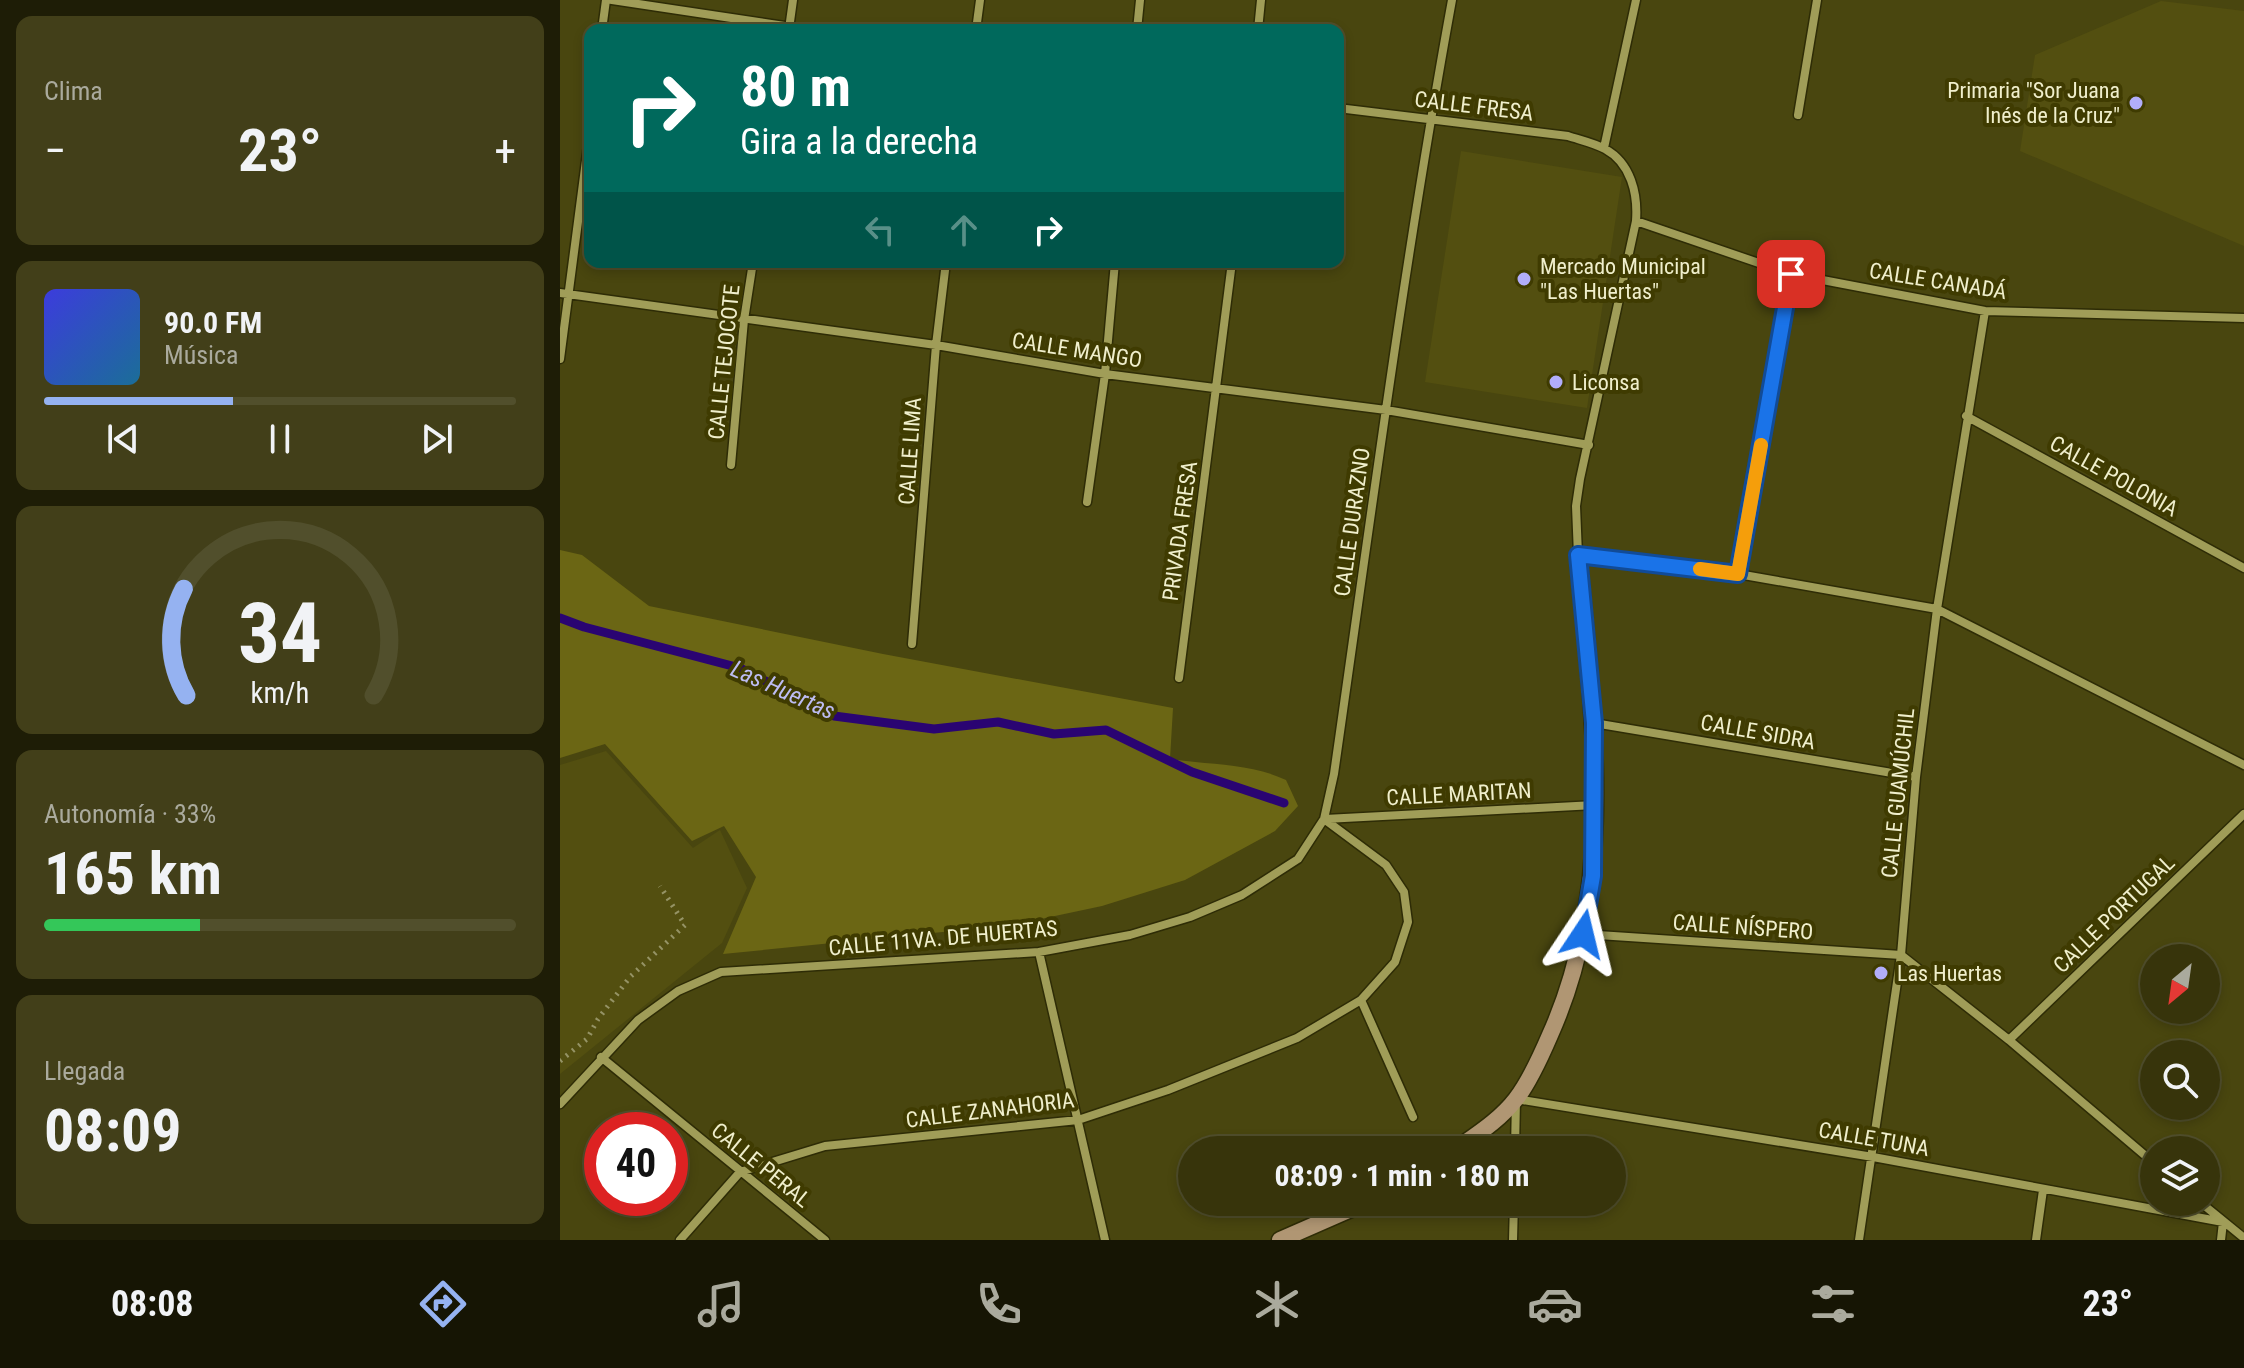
<!DOCTYPE html>
<html lang="es">
<head>
<meta charset="utf-8">
<style>
  body { margin:0; font-family:"Roboto Condensed",sans-serif; background:#423f19; color:#f1f3f6; height:100vh; display:flex; flex-direction:column; font-size:30px; white-space:nowrap }
  * { box-sizing:border-box; margin:0 }
  p { font-size:26px; color:#aaaa9d }
  .icon { flex:none; width:44px; height:44px; fill:none; stroke:currentColor; stroke-width:2; stroke-linecap:round; stroke-linejoin:round }
  .map { position:relative; flex:1; overflow:hidden }
  .details { display:flex; flex-direction:column; gap:16px; padding:16px; background:#1e1d06; width:560px }
  .details>* { flex:none }
  .hud { position:absolute; left:24px; top:24px; width:760px; height:244px; border-radius:16px; box-shadow:0 4px 12px #0003,0 0 0 2px #514f2c; background:#00695c; color:#fff; overflow:hidden }
  .needle { width:52px; rotate:209deg }
  .controls { position:absolute; left:1580px; top:944px; display:grid; gap:16px }
  .controls a { display:grid; place-items:center; width:80px; height:80px; border-radius:50%; background:#37340b; box-shadow:0 4px 12px #0003,0 0 0 2px #514f2c; font-size:40px }
  .speed { position:absolute; left:24px; top:1112px; display:flex; gap:16px; font-size:40px; font-weight:700; text-align:center }
  .speed>* { display:grid; place-content:center; width:104px; height:104px; border-radius:50%; background:#37340b; box-shadow:0 4px 12px #0003,0 0 0 2px #514f2c; line-height:1 }
  .speed .limit { border:12px solid #d22; background:#fff; color:#111 }
  .pin { position:absolute; display:grid; place-items:center; width:68px; height:68px; color:#fff; margin:-34px; border-radius:16px; box-shadow:0 4px 12px #0006 }
  .me { position:absolute; width:88px; margin:-44px; rotate:10deg; stroke-linejoin:round; filter:drop-shadow(0 0 6px #0008) }
  .turn { display:flex; align-items:center; gap:28px; height:168px; padding:0 24px; font-size:36px }
  .turn .icon { width:104px; height:104px; stroke-width:2.5 }
  .turn b { display:block; font-size:56px; line-height:68px }
  .lanes { display:flex; align-items:center; height:76px; padding:0 24px; background:#0003; justify-content:center; gap:40px; direction:ltr }
  .lanes .off { opacity:.35 }
  .big { font-size:60px; font-weight:700; line-height:1.1 }
  .details .widget { flex:1; display:flex; flex-direction:column; justify-content:center; gap:12px; min-width:0; padding:0 28px; border-radius:16px; background:#423f19 }
  .details .dial { align-items:center; gap:0 }
  .dial svg { height:208px; overflow:visible; fill:none; stroke:#514f2c; stroke-width:7; stroke-linecap:round; text-anchor:middle }
  .dial text { fill:#f1f3f6; stroke:none }
  .song { display:flex; align-items:center; gap:24px }
  .cover { width:96px; height:96px; border-radius:12px; background:linear-gradient(135deg,hsl(240 70% 55%),hsl(200 70% 35%)) }
  .played { height:8px; border-radius:4px; background:linear-gradient(90deg,#95b2f1 40%,#514f2c 40%) }
  .keys { display:flex; justify-content:space-around; direction:ltr }
  .heat { display:flex; justify-content:space-between; align-items:center; font-size:44px; direction:ltr }
  .charge { height:12px; border-radius:6px; background:linear-gradient(90deg,#34c759 33%,#514f2c 0) }
  .trip { position:absolute; left:618px; top:1136px; width:448px; height:80px; border-radius:40px; background:#37340b; box-shadow:0 4px 12px #0003,0 0 0 2px #514f2c; font-weight:700; line-height:80px; text-align:center }
  .menu { display:flex; height:128px; justify-content:space-around; align-items:center; background:#161504; color:#aaaa9d }
  .menu .icon { width:56px; height:56px }
  .menu .on { color:#95b2f1 }
  .menu b { font-size:36px; color:#f1f3f6 }
  main { display:flex; flex:1; min-height:0 }
  .map>svg:first-child { display:block }
  .built { fill:#534f10 }
  .green { fill:#6b6614 }
  .lines { fill:none; stroke-linecap:round; stroke-linejoin:round }
  .stream { stroke:#2a0472; stroke-width:9 }
  .street-casing { stroke:#2e2c06; stroke-width:11 }
  .secondary-casing { stroke:#2e2c06; stroke-width:19 }
  .path { stroke:#959365; stroke-width:5; stroke-dasharray:2 6; stroke-linecap:butt }
  .street { stroke:#a09d58; stroke-width:8 }
  .secondary { stroke:#b09673; stroke-width:16 }
  .route-casing { stroke:#114b97; stroke-width:20 }
  .route { stroke:#1a73e8; stroke-width:14 }
  .slow { stroke:#f59e0b; stroke-width:14 }
  .poi-dot { fill:#b1adfa; stroke:#3f3b01; stroke-width:3 }
  .labels { text-anchor:middle; dominant-baseline:central; stroke-width:8; stroke-linejoin:round; paint-order:stroke }
  .poi-label { font-size:22px; fill:#f0efcc; stroke:#3f3b01; text-anchor:start }
  .street-label { font-size:22px; fill:#f0efcc; stroke:#3f3b01 }
  .water-label { font-size:24px; font-style:italic; fill:#bdbcf2; stroke:#3f3b01 }
</style>
</head>
<body>
<main>
<section class="details">
<div class="widget"><p>Clima</p>
<div class="heat"><a>−</a><b class="big">23°</b><a>+</a></div>
</div>
<div class="widget">
<div class="song"><i class="cover"></i><div><b>90.0 FM</b><p>Música</p></div></div>
<div class="played"></div>
<div class="keys"><svg class="icon" aria-label="previous" viewBox="0 0 24 24"><path d="M18 5L8 12l10 7zM5 5v14"/></svg><svg class="icon" aria-label="pause" viewBox="0 0 24 24"><path d="M8 5v14M16 5v14"/></svg><svg class="icon" aria-label="next" viewBox="0 0 24 24"><path d="M6 5l10 7-10 7zM19 5v14"/></svg></div>
</div>
<div class="widget dial"><svg viewBox="0 0 100 80">
<path d="M14 69A42 42 0 1 1 86 69"/>
<path d="M14 69A42 42 0 0 1 13 28" stroke="#95b2f1"/>
<text x="50" y="56" font-size="32" font-weight="700">34</text>
<text x="50" y="72" font-size="11">km/h</text>
</svg></div>
<div class="widget"><p>Autonomía · 33%</p><b class="big">165 km</b><div class="charge"></div></div>
<div class="widget"><p>Llegada</p><b class="big">08:09</b></div>
</section>
<div class="map">
<svg width="1684" height="1240" viewBox="0 0 1684 1240">
  <rect width="100%" height="100%" fill="#49460f"/>
  <path class="built" d="M 1601,1 L 1684,11 L 1684,246 L 1460,151 L 1475,55 Z
    M 901,151 L 1062,177 L 1027,408 L 865,382 Z
    M 46,751 L 133,848 L 160,830 L 187,888 L 162,943 L 0,1074 L 0,765 Z"/>
  <path class="green" d="M 0,550 L 22,555 L 89,606 L 323,654 L 613,708 L 610,759 C 649,765 690,763 726,780 L 738,806 L 715,831 L 625,880 L 542,906 L 453,925 L 163,954 L 196,877 L 164,826 L 132,841 L 45,744 L 0,758 Z"/>
  <g class="lines">
    <path class="stream" d="M 0,618 L 24,627 L 180,668 L 274,716 L 374,729 L 438,722 L 494,734 L 546,730 L 632,772 L 724,803"/>
    <defs>
      <path id="street" d="M 52,0 L 251,30
        M 229,29 L 233,0
        M 42,30 L 46,0
        M 416,30 L 420,0
        M 577,30 L 580,0
        M 698,30 L 701,0
        M 778,108 L 1008,136 C 1020,140 1034,143 1045,149 C 1071,163 1078,194 1076,221 L 1020,479 L 1016,506 L 1018,555 L 1178,574 L 1377,609 L 1684,765
        M 1238,115 L 1257,0
        M 1044,148 L 1076,0
        M 1076,221 L 1231,274 L 1425,311 L 1684,318
        M 0,293 L 376,345 L 545,374 L 826,410 L 1029,445
        M 0,359 L 30,130
        M 1406,416 L 1684,568
        M 171,465 L 184,320 L 193,262
        M 527,502 L 545,374 L 555,262
        M 1178,574 L 1231,274
        M 352,644 L 376,345 L 386,262
        M 619,678 L 672,262
        M 1034,723 L 1356,777
        M 765,819 L 1035,805
        M 1023,934 L 1341,955
        M 479,952 L 545,1240
        M 1341,955 L 1449,1040 L 1594,1163
        M 801,1000 L 853,1117
        M 1449,1040 L 1684,814
        M 41,1057 L 265,1240
        M 0,1104 L 78,1020 L 118,991 L 161,972 L 479,952 L 570,935 L 630,917 L 682,895 L 738,859 L 764,819 L 774,774 C 811,516 845,257 892,0
        M 955,1150 L 956,1099 L 1313,1157 L 1663,1222 L 1661,1240
        M 1640,1202 L 1684,1238
        M 120,1240 L 180,1172 L 265,1146 L 518,1120 L 608,1090 L 737,1038 L 801,1000 L 835,962 L 848,922 L 844,892 L 826,865 L 764,819
        M 953,1240 L 954,1202
        M 1299,1240 L 1341,955 L 1356,777 L 1377,609 L 1425,311
        M 1476,1240 L 1483,1190"/>
      <path id="secondary" d="M 895,1150 C 916,1135 940,1120 956,1099 C 970,1081 981,1056 990,1035 C 1058,884 1033,715 1018,555
        M 720,1240 L 807,1202"/>
    </defs>
    <use href="#street" class="street-casing"/>
    <use href="#secondary" class="secondary-casing"/>
    <path class="path" d="M 0,1061 L 27,1039 L 38,1019 L 70,977 L 125,925 L 100,886"/>
    <use href="#street" class="street"/>
    <use href="#secondary" class="secondary"/>
  </g>
  <g class="lines">
    <defs>
      <path id="route" d="M 1023,934 L 1033,876 L 1034,723 L 1018,555 L 1178,574 L 1231,274"/>
    </defs>
    <use href="#route" class="route-casing"/>
    <use href="#route" class="route"/>
    <path class="slow" d="M 1140,569 L 1178,574 L 1201,445"/>
  </g>
  <g class="poi-dot">
    <circle cx="1576" cy="103" r="8"/>
    <circle cx="964" cy="279" r="8"/>
    <circle cx="996" cy="382" r="8"/>
    <circle cx="1321" cy="973" r="8"/>
  </g>
  <g class="labels">
    <g class="poi-label">
      <text x="1560" y="90" text-anchor="end">Primaria "Sor Juana<tspan x="1560" dy="25">Inés de la Cruz"</tspan></text>
      <text x="980" y="266">Mercado Municipal<tspan x="980" dy="25">"Las Huertas"</tspan></text>
      <text x="1012" y="382">Liconsa</text>
      <text x="1337" y="973">Las Huertas</text>
    </g>
    <g class="street-label">
      <text transform="translate(914 106) rotate(7)">CALLE FRESA</text>
      <text transform="translate(1378 281) rotate(9)">CALLE CANADÁ</text>
      <text transform="translate(517 350) rotate(9)">CALLE MANGO</text>
      <text transform="translate(164 362) rotate(-84)">CALLE TEJOCOTE</text>
      <text transform="translate(350 451) rotate(-86)">CALLE LIMA</text>
      <text transform="translate(1554 476) rotate(29)">CALLE POLONIA</text>
      <text transform="translate(792 522) rotate(-82)">CALLE DURAZNO</text>
      <text transform="translate(620 531) rotate(-82)">PRIVADA FRESA</text>
      <text transform="translate(1198 732) rotate(10)">CALLE SIDRA</text>
      <text transform="translate(1338 793) rotate(-84)">CALLE GUAMÚCHIL</text>
      <text transform="translate(899 794) rotate(-3)">CALLE MARITAN</text>
      <text transform="translate(1554 914) rotate(-44)">CALLE PORTUGAL</text>
      <text transform="translate(1183 927) rotate(4)">CALLE NÍSPERO</text>
      <text transform="translate(383 938) rotate(-5)">CALLE 11VA. DE HUERTAS</text>
      <text transform="translate(430 1110) rotate(-7)">CALLE ZANAHORIA</text>
      <text transform="translate(1314 1139) rotate(10)">CALLE TUNA</text>
      <text transform="translate(201 1165) rotate(39)">CALLE PERAL</text>
    </g>
    <g class="water-label">
      <text transform="translate(223 690) rotate(24)">Las Huertas</text>
    </g>
  </g>
</svg>
<div class="controls">
<a><svg class="needle" viewBox="-14 -14 28 28"><path d="M0-13l5 13h-10z" fill="#e53935"/><path d="M0 13l5-13h-10z" fill="#aaaa9d"/></svg></a>
<a><svg class="icon" aria-label="search" viewBox="0 0 24 24"><circle cx="10" cy="10" r="6"/><path d="M15 15l6 6"/></svg></a>
<a><svg class="icon" aria-label="layers" viewBox="0 0 24 24"><path d="M12 4l9 5-9 5-9-5zM3 14l9 5 9-5"/></svg></a>
</div>
<div class="speed"><div class="limit">40</div></div>
<div class="pin" style="left:1231px;top:274px;background:#d93025"><svg class="icon" aria-label="arrive" viewBox="0 0 24 24"><path d="M6 21V4h12l-3 4 3 4H6"/></svg></div>
<svg class="me" style="left:1023px;top:934px" viewBox="-20 -20 40 40"><path d="M0-17L14 15 0 8-14 15z" fill="#1a73e8" stroke="#fff" stroke-width="4"/></svg>
<div class="trip">08:09 · 1 min · 180 m</div>
<div class="hud">
<div class="turn"><svg class="icon" aria-label="right" viewBox="0 0 24 24"><path d="M7 20v-9h11M14 6l5 5-5 5"/></svg><div><b>80 m</b>Gira a la derecha</div></div>
<div class="lanes"><svg class="icon off" aria-label="left" viewBox="0 0 24 24"><path d="M17 20v-9H6M10 6l-5 5 5 5"/></svg><svg class="icon off" aria-label="ahead" viewBox="0 0 24 24"><path d="M12 20V5M6 11l6-6 6 6"/></svg><svg class="icon" aria-label="right" viewBox="0 0 24 24"><path d="M7 20v-9h11M14 6l5 5-5 5"/></svg></div>
</div>
</div>
</main>
<nav class="menu">
<b>08:08</b>
<svg class="icon on" aria-label="directions" viewBox="0 0 24 24"><path d="M12 3l9 9-9 9-9-9zM9 14v-3h6M13 9l2 2-2 2"/></svg>
<svg class="icon" aria-label="music" viewBox="0 0 24 24"><path d="M9 18V5l10-2v13"/><circle cx="6" cy="18" r="3"/><circle cx="16" cy="16" r="3"/></svg>
<svg class="icon" aria-label="phone" viewBox="0 0 24 24"><path d="M5 4h4l2 5-3 2q2 4 5 5l2-3 5 2v4C11 20 4 13 5 4z"/></svg>
<svg class="icon" aria-label="climate" viewBox="0 0 24 24"><path d="M12 3v18M4 7l16 10M4 17L20 7"/></svg>
<svg class="icon" aria-label="car" viewBox="0 0 24 24"><path d="M5 17H2v-5l4-1 3-4h7l3 4 3 1v5h-3M9 17h6M6 11h13"/><circle cx="7" cy="17" r="2"/><circle cx="17" cy="17" r="2"/></svg>
<svg class="icon" aria-label="filters" viewBox="0 0 24 24"><path d="M4 7h16M4 17h16"/><circle cx="9" cy="7" r="2"/><circle cx="15" cy="17" r="2"/></svg>
<b>23°</b>
</nav>
</body>
</html>
